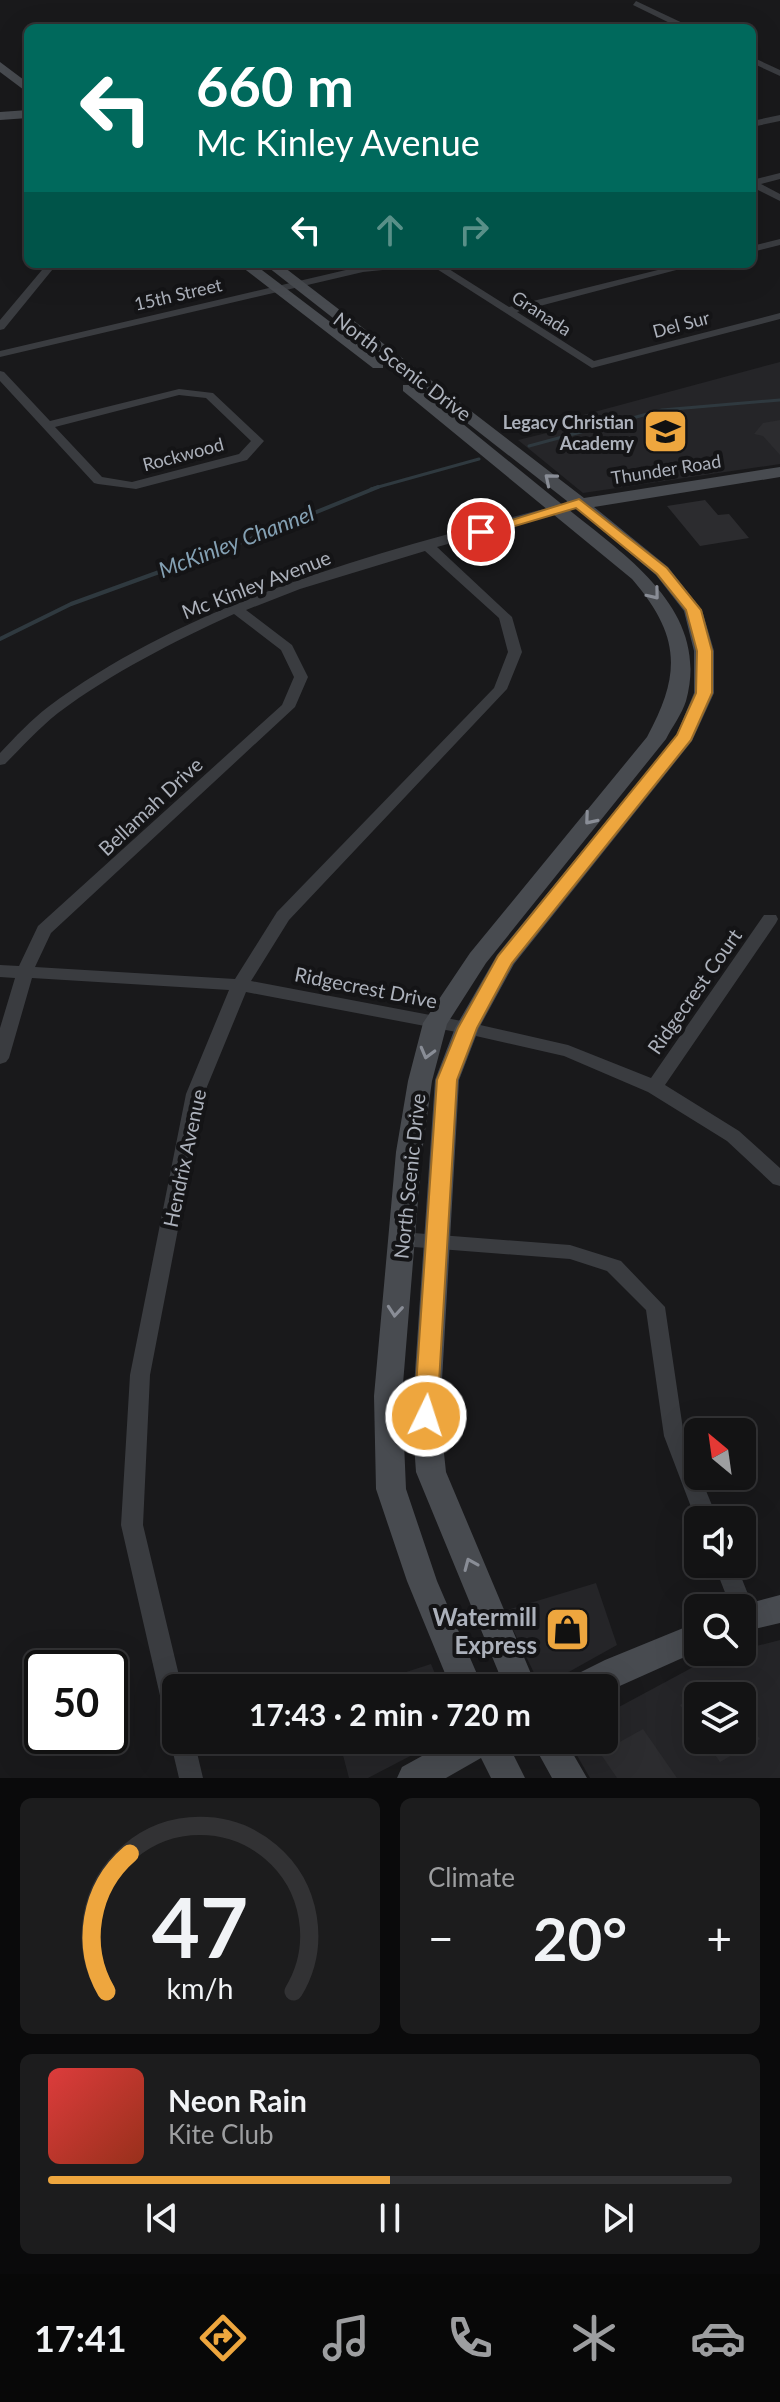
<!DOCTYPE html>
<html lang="en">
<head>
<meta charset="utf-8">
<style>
  body { margin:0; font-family:Lato,sans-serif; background:#1c1c1d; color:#f1f3f6; height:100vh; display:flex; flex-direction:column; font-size:30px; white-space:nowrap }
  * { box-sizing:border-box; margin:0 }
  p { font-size:26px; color:#9d9ea0 }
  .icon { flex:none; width:44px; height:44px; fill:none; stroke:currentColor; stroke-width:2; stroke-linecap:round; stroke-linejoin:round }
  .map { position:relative; height:1778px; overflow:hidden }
  .details { display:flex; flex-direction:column; gap:20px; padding:20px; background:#0a0a0b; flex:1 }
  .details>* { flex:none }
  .guide { position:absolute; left:24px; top:24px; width:732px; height:244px; border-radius:12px; box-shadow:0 8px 32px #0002,0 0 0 2px #323234; background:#00695c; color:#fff; overflow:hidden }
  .needle { width:52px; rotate:331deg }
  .controls { position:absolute; left:684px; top:1418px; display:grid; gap:16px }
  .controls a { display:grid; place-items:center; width:72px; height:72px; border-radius:12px; background:#131314; box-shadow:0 8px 32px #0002,0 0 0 2px #323234; font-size:40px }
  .speed { position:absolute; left:24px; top:1650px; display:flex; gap:16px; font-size:40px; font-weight:700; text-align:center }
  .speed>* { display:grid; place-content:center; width:104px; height:104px; border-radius:50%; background:#131314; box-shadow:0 8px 32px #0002,0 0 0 2px #323234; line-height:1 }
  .speed .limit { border:4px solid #111; border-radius:12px; background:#fff; color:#111 }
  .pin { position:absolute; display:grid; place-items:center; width:68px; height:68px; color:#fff; margin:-34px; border:4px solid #fff; border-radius:50%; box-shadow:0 2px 8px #0007 }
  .me { position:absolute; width:88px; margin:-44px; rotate:4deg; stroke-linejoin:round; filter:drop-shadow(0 0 6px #0008) }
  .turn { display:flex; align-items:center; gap:28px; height:168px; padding:0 40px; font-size:36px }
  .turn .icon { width:104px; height:104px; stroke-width:2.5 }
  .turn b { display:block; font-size:56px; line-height:68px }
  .lanes { display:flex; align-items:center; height:76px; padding:0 40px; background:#0003; justify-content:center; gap:40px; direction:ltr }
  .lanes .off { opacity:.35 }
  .big { font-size:60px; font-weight:700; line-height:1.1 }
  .details .widget { flex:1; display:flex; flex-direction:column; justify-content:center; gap:12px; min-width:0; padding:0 28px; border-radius:12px; background:#1c1c1d }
  .details .dial { align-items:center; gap:0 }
  .dial svg { height:208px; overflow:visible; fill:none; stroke:#323234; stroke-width:7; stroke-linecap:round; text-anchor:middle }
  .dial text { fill:#f1f3f6; stroke:none }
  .song { display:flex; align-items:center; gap:24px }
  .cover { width:96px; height:96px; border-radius:12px; background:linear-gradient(135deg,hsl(0 70% 55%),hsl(10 70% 35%)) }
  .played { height:8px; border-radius:4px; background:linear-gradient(90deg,#eea63e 50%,#323234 50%) }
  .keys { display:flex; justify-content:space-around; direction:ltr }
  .heat { display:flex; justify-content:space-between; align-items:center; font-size:44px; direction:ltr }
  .details .tiles { flex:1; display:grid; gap:20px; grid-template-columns:1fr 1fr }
  .widget:last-child { grid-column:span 2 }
  .trip { position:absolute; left:162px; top:1674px; width:456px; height:80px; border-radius:12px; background:#131314; box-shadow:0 8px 32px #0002,0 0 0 2px #323234; font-weight:700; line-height:80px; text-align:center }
  .tab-bar { display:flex; height:128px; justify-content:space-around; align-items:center; background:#080808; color:#9d9ea0 }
  .tab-bar .icon { width:56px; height:56px }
  .tab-bar .selected { color:#eea63e }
  .tab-bar b { font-size:36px; color:#f1f3f6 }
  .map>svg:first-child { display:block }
  .built { fill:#252528; fill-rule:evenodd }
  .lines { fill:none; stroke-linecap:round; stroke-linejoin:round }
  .stream-far1 { stroke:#2f393f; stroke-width:3 }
  .stream { stroke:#2f393f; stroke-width:4 }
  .building { fill:#2c2c2f }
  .street { fill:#3a3c40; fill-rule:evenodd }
  .secondary { fill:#484b50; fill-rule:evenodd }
  .oneway { stroke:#898d96 }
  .route { fill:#eea63e; stroke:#9b6c28; stroke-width:2 }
  .labels { text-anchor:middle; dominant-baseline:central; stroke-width:8; stroke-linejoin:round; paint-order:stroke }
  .far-street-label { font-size:18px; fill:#acb1bb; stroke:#141416 }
  .far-poi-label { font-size:18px; font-weight:bold; fill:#acb1bb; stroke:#141416; text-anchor:end }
  .street-label { font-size:20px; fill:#acb1bb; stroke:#141416 }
  .water-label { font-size:22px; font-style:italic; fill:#84a1b4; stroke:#141416 }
  .near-poi-label { font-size:24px; font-weight:bold; fill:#acb1bb; stroke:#141416; text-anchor:end }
</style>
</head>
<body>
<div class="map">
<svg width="780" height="1778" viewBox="0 0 780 1778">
  <rect width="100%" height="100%" fill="#19191b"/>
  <path class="built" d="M 780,362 L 780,464 L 583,493 L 518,440 L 583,424 L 583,415 Z
    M 596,1583 L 617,1645 L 549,1683 L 536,1677 L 504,1611 Z
    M 780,1640 L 780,1778 L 590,1778 L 568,1740 L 604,1740 L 604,1715 L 710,1658 ZM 698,1696 L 742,1696 L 742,1740 L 698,1740 Z
    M 431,1664 L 441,1688 L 357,1688 Z
    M 339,1740 L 441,1740 L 368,1778 L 349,1778 Z"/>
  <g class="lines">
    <path class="stream-far1" d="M 529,446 L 662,410 L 780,400
      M 371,489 L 479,459"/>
    <path class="stream" d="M 0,639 L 71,604 L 250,539 L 378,487"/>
  </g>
  <path class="building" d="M 780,420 L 780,455 L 763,436 L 754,434 L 763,423 Z
    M 705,500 L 718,515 L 729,514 L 749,538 L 700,546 L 667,506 Z
    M 698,1696 L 698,1730 L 680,1705 Z
    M 742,1714 L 760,1739 L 720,1762 L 705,1740 L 742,1740 Z
    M 643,1729 L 677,1778 L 617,1778 L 600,1753 Z"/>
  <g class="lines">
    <path class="street" d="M 636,1 L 689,26 L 690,28 L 680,28 L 633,5 Z
      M 752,57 L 780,70 L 780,76 L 752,63 Z
      M 780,115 L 780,121 L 752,127 L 752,121 Z
      M 780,173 L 780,179 L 761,184 L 780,194 L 780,201 L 752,187 L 752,180 Z
      M 780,239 L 780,245 L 752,252 L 752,246 Z
      M 47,264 L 57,264 L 4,329 L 0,330 L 0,320 Z
      M 382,264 L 417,264 L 412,267 L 363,272 L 0,357 L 0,351 L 363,266 Z
      M 429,264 L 441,264 L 509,307 L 682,264 L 699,264 L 517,312 L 594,361 L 780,313 L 780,319 L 592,368 Z
      M 0,371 L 4,372 L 50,421 L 179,389 L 213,393 L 264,441 L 247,460 L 136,489 L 98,484 L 94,483 L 0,381 ZM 179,395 L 206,398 L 251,441 L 239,454 L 132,482 L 102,477 L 55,427 Z
      M 559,505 L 563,506 L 563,512 L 437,547 L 512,617 L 522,652 L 507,689 L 289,920 L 251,981 L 467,1022 L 568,1045 L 651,1078 L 764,915 L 776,915 L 778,919 L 776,923 L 665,1085 L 739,1131 L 780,1168 L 780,1186 L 773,1184 L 727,1141 L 648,1092 L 564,1056 L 467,1034 L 246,992 L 204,1094 L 150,1375 L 143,1525 L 182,1688 L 176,1688 L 176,1724 L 168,1721 L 164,1713 L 121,1525 L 130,1375 L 186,1094 L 229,990 L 32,978 L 9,1058 L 6,1062 L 0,1064 L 0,1028 L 15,978 L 0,977 L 0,965 L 19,966 L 38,926 L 282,705 L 294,677 L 281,650 L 234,614 C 173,642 113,672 58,713 C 39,728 22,747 5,764 L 0,765 L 0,753 C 15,737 31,720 48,707 C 194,598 385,550 559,505 ZM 425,551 L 499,618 L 508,652 L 494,688 L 277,912 L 235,979 L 35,967 L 51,933 L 295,707 L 308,677 L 292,645 L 246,610 L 300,589 Z
      M 401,1232 L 570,1245 L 621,1261 L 665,1307 L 684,1436 L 698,1476 L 700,1476 L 718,1520 L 698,1520 L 698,1524 L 696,1520 L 664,1436 L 646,1310 L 607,1271 L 570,1259 L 401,1246 L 394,1244 L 391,1239 L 394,1234 Z
      M 714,1564 L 736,1564 L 757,1617 L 754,1624 L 742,1626 L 742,1608 L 731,1608 Z
      M 176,1731 L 176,1740 L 194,1740 L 203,1778 L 179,1778 L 170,1740 Z"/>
    <path class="secondary" d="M 0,62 L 28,83 L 28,93 L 0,72 Z
      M 28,110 L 28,118 L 0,120 L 0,112 Z
      M 238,264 L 254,264 L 383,362 L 383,368 L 373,368 Z
      M 264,264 L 280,264 L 584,498 L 780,467 L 780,477 L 594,507 L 668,567 L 702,610 L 714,651 L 714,693 L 692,741 L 514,964 L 479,1028 L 459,1080 L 440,1416 L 446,1472 L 537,1688 L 505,1688 L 416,1472 L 412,1416 L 435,1080 L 455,1028 L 497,955 L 676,736 L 694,693 L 694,651 L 684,611 L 656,575 L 577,509 L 568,509 C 627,557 711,611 686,701 C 682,714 672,727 666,739 L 486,963 L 447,1024 L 432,1081 L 422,1152 L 402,1396 L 406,1489 L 437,1581 L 483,1688 L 451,1688 L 407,1581 L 376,1489 L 374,1396 L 396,1152 L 408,1081 L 423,1023 L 470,953 L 647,737 C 682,673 680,635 632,579 L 403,391 L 403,385 L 415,385 L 564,506 L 567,501 Z
      M 780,1595 L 780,1623 L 742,1632 L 742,1608 L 731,1608 Z
      M 698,1622 L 698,1651 L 604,1693 L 604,1688 L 566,1688 L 571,1677 L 605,1660 Z
      M 451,1740 L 506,1740 L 525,1778 L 491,1778 L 481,1758 L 446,1778 L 397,1778 L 402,1767 Z
      M 531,1740 L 565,1740 L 587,1778 L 552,1778 Z"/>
  </g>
  <defs><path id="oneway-chevron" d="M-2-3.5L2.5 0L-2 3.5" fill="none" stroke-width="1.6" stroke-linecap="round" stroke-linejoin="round" transform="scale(2)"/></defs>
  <g class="oneway">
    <use href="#oneway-chevron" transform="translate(550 479) rotate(-140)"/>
    <use href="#oneway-chevron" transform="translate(654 594) rotate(51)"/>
    <use href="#oneway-chevron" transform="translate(590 819) rotate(130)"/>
    <use href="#oneway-chevron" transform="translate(427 1053) rotate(105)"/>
    <use href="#oneway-chevron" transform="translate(395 1311) rotate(95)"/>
    <use href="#oneway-chevron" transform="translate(470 1564) rotate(-113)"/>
  </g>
  <path class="route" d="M 579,499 L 667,568 L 701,610 L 712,651 L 712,693 L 691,740 L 512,963 L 477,1028 L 457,1080 L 437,1416 L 434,1423 L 426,1425 L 417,1423 L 414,1416 L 437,1080 L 458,1028 L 498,956 L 677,735 L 696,693 L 697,651 L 686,610 L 657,574 L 576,508 L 481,536 L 474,532 Z"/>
  <defs>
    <symbol id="school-square" viewBox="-11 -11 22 22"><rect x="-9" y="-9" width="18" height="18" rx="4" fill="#eea63e" stroke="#141416"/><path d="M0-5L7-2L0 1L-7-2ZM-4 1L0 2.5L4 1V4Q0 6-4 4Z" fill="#111"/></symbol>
    <symbol id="shop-square" viewBox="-11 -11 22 22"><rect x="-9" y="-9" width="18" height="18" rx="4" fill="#eea63e" stroke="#141416"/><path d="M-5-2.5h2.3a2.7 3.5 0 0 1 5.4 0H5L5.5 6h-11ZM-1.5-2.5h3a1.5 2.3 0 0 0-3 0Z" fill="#111"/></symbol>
  </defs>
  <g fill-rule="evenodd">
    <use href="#school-square" x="640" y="406" width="51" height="51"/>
    <use href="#shop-square" x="542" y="1604" width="51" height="51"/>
  </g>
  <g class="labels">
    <g class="far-street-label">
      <text transform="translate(178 294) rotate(-13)">15th Street</text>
      <text transform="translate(542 313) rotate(33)">Granada</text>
      <text transform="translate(681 324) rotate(-15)">Del Sur</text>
      <text transform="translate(183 454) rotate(-15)">Rockwood</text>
      <text transform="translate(666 469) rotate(-9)">Thunder Road</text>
    </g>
    <g class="far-poi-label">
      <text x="634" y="422">Legacy Christian<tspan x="634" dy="21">Academy</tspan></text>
    </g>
    <g class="street-label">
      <text transform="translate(403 366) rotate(37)">North Scenic Drive</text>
      <text transform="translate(256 584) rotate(-21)">Mc Kinley Avenue</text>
      <text transform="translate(150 806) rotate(-43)">Bellamah Drive</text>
      <text transform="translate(366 987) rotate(11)">Ridgecrest Drive</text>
      <text transform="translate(694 991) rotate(-55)">Ridgecrest Court</text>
      <text transform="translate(184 1158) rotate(-78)">Hendrix Avenue</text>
      <text transform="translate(409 1176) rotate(-84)">North Scenic Drive</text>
    </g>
    <g class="water-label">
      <text transform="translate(236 541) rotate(-21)">McKinley Channel</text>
    </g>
    <g class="near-poi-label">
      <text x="537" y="1616">Watermill<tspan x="537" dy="28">Express</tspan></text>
    </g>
  </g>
</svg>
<div class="controls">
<a><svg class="needle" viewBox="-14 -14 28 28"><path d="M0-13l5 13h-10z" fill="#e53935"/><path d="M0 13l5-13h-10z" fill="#9d9ea0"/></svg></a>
<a><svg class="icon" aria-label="sound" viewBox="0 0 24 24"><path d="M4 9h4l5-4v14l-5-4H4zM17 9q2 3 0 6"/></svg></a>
<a><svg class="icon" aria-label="search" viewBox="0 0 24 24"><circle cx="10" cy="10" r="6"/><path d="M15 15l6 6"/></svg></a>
<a><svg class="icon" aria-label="layers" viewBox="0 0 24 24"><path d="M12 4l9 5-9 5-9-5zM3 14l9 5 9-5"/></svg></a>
</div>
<div class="speed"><div class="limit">50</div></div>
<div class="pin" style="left:481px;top:532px;background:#d93025"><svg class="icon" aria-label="arrive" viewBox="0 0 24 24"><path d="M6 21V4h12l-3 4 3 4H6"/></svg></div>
<svg class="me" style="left:426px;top:1416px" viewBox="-20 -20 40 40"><circle r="17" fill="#eea63e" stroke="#fff" stroke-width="3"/><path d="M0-11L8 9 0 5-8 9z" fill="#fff"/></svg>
<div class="trip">17:43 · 2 min · 720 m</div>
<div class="guide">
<div class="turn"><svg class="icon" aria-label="left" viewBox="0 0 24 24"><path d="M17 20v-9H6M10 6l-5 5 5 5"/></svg><div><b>660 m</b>Mc Kinley Avenue</div></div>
<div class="lanes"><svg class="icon" aria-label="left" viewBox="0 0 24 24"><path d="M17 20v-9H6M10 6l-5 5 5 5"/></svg><svg class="icon off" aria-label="ahead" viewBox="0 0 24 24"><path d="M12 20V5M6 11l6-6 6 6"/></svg><svg class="icon off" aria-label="right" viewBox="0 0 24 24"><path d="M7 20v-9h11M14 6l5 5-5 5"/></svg></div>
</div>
</div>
<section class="details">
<div class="tiles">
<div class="widget dial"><svg viewBox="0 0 100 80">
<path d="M14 69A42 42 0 1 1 86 69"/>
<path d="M14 69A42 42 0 0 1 23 16" stroke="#eea63e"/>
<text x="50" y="56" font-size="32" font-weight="700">47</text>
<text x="50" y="72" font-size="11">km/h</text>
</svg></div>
<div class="widget"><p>Climate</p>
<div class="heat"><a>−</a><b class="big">20°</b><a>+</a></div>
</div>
<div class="widget">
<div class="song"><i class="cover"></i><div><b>Neon Rain</b><p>Kite Club</p></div></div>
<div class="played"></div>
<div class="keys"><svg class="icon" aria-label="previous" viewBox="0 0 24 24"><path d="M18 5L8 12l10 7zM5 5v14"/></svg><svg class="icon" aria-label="pause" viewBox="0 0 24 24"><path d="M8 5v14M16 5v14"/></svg><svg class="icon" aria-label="next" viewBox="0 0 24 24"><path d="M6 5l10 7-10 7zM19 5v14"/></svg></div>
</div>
</div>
</section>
<nav class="tab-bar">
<b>17:41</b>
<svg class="icon selected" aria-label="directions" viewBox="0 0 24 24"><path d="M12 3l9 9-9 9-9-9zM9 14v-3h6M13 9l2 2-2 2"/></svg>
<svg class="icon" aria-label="music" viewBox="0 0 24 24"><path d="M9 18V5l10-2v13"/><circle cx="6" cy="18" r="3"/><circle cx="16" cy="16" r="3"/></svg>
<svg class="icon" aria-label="phone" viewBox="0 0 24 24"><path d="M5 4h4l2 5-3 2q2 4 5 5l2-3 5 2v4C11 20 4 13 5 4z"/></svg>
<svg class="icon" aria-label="climate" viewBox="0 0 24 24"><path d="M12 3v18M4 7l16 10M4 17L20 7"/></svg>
<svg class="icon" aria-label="car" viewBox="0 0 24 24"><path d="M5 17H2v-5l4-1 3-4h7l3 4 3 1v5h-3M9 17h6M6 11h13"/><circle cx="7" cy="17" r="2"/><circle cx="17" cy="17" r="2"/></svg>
</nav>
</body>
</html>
